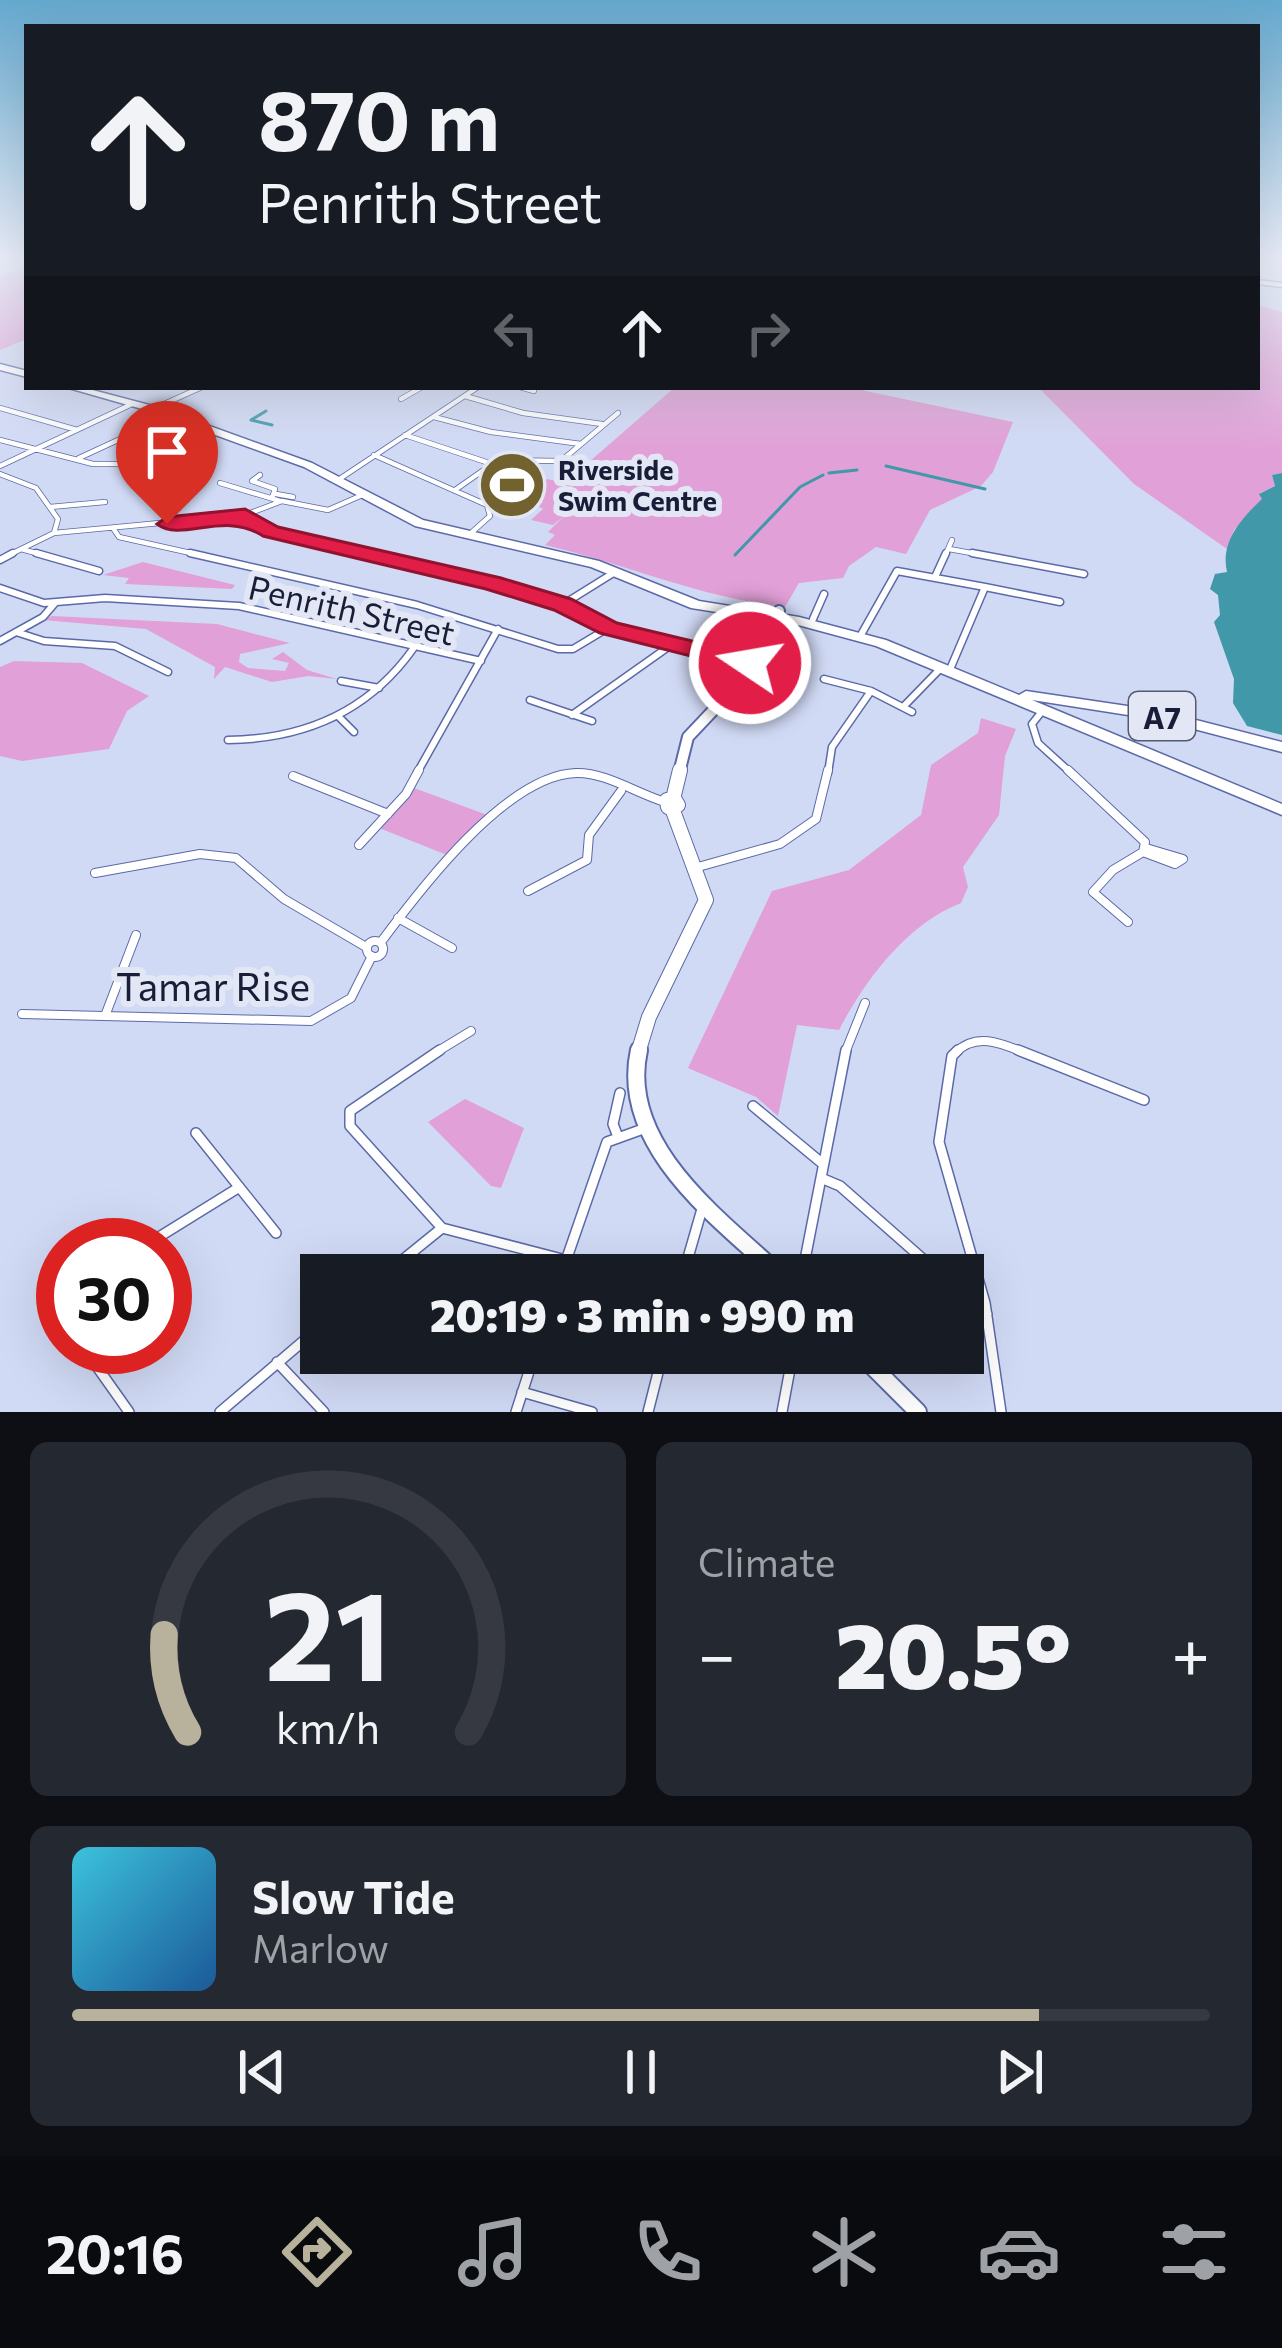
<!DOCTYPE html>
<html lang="en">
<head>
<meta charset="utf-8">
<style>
  body { margin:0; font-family:Commissioner,sans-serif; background:#242831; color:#f1f3f6; height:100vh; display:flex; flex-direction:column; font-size:45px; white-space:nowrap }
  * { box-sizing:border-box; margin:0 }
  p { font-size:39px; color:#9ea1a6 }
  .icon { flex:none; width:66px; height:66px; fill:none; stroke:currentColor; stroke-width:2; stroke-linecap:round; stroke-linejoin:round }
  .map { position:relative; height:1412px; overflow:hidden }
  .sheet { display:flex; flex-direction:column; gap:30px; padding:30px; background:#0d0f14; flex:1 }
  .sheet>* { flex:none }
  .banner { position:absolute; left:24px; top:24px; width:1236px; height:366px; border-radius:0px; box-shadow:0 12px 48px #0002; background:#171b24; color:#f1f3f6; overflow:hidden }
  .speed { position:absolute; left:36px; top:1218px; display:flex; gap:24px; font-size:60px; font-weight:700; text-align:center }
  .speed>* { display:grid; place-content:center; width:156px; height:156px; border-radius:50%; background:#171b24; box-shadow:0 12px 48px #0002; line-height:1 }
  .speed .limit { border:18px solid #d22; background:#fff; color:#111 }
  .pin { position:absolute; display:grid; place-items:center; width:102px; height:102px; color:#fff; margin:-123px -51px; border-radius:50% 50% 50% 0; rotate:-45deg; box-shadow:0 0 12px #0007 }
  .pin .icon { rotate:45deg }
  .me { position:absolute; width:132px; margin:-66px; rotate:282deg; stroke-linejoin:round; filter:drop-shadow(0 0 9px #0008) }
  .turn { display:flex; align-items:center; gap:42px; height:252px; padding:0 36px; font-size:54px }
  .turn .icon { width:156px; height:156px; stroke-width:2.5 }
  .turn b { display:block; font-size:84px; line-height:102px }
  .lanes { display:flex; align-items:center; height:114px; padding:0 36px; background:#0003; justify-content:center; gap:60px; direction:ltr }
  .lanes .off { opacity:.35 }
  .big { font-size:90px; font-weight:800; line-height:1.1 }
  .sheet .tile { flex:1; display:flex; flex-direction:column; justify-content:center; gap:18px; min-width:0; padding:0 42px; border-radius:18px; background:#242831 }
  .sheet .dial { align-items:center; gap:0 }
  .dial svg { height:312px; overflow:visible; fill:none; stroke:#363941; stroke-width:7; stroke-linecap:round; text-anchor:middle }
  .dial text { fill:#f1f3f6; stroke:none }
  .song { display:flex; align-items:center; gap:36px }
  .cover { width:144px; height:144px; border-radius:18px; background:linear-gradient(135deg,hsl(190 70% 55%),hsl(210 70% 35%)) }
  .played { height:12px; border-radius:6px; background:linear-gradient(90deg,#b8b29d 85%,#363941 85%) }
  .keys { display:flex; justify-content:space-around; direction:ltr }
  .heat { display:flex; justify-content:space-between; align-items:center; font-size:66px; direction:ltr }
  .sheet .tiles { flex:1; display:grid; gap:30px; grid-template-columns:1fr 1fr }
  .tile:last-child { grid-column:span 2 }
  .trip { position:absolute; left:300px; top:1254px; width:684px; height:120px; border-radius:0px; background:#171b24; box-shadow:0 12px 48px #0002; font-weight:800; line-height:120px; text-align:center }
  .tab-bar { display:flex; height:192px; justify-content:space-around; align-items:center; background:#090b0e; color:#9ea1a6 }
  .tab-bar .icon { width:84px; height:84px }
  .tab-bar .on { color:#b8b29d }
  .tab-bar b { font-size:54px; color:#f1f3f6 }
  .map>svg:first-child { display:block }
  .green { fill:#e1a0d7 }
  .water { fill:#4098a9 }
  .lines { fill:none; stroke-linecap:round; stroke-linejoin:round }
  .stream { stroke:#4098a9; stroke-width:3 }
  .street-far3-casing { stroke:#5b6aa7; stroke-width:6 }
  .street-far2-casing { stroke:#5b6aa7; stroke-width:9 }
  .street-far1-casing { stroke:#5b6aa7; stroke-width:10 }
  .street-casing { stroke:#5b6aa7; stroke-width:12 }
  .secondary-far2-casing { stroke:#5b6aa7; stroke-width:14 }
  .secondary-far1-casing { stroke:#5b6aa7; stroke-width:16 }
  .secondary-casing { stroke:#5b6aa7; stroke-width:20 }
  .highway-casing { stroke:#5b6aa7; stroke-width:3 }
  .street-far3 { stroke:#fff; stroke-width:4.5 }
  .street-far2 { stroke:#fff; stroke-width:6 }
  .street-far1 { stroke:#fff; stroke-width:8 }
  .street { stroke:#fff; stroke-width:9 }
  .secondary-far2 { stroke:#fff; stroke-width:10 }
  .secondary-far1 { stroke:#fff; stroke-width:14 }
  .secondary { stroke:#fff; stroke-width:16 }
  .highway { fill:#fff; fill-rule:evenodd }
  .route { fill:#e11d48; stroke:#92132f; stroke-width:3 }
  .labels { text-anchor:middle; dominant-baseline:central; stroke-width:12; stroke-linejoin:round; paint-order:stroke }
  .far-poi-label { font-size:27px; font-weight:bold; fill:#181e37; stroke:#e3e7f5; text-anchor:start }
  .shield { fill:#e3e7f5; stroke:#555a70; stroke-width:3 }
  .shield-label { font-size:30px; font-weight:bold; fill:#181e37 }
  .street-label { font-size:33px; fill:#181e37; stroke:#e3e7f5 }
  .near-street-label { font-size:39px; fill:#181e37; stroke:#e3e7f5 }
</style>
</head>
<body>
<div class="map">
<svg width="1282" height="1412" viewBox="0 0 1282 1412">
  <rect width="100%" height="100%" fill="#d1daf5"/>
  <path class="green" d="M 27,267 L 27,339 L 0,350 L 0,276 Z
    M 1257,305 L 1282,312 L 1282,473 L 1272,475 L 1275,486 L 1260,493 L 1263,499 L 1234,530 L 1227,549 L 1134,484 L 1038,387 L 1257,387 Z
    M 675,387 L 847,387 L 1013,422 L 993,472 L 981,486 L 930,510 L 906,554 L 876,547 L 849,566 L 843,578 L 799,583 L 785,607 C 701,598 626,564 545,545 L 555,535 L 548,532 L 564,516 L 553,525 L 531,520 L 543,509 L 538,506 L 543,502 L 525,498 L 547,479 L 565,483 Z
    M 143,562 L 235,585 L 232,589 L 125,584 L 129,578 L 103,575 Z
    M 52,616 L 217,624 L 290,643 L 240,654 L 239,662 L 248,668 L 285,671 L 289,663 L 272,659 L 283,652 L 307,670 L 337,679 L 308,676 L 272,682 L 225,667 L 214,679 L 215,667 L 146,629 L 43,620 Z
    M 14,661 L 82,663 L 149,696 L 127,711 L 109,749 L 22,761 L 0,756 L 0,667 Z
    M 981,718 L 1016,729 L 1005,756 L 999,815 L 963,867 L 968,887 L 961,903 C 907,924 865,980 839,1030 L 797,1025 L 778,1116 L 756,1097 L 688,1068 L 772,891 L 849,870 L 921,815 L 931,765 L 978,733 Z
    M 414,788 L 490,816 L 447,855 L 379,828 Z
    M 465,1099 L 524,1128 L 501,1188 L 491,1186 L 428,1122 Z"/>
  <path class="water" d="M 1282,473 L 1282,735 L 1247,726 L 1233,703 L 1234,679 L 1214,622 L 1220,615 L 1218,595 L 1210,589 L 1215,574 L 1227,572 C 1220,542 1241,519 1262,499 L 1259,494 L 1275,486 L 1272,475 Z"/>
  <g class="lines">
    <path class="stream" d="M 266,411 L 251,420 L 272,425
      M 886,466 L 985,489
      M 829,473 L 857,470
      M 735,555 L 800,487 L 823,475"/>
    <defs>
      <path id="street-far3" d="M 520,387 L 534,391
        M 465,396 L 523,413 L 602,424
        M 401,399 L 422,387
        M 0,408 L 77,430
        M 153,409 L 202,387
        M 434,417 L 491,432 L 581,444
        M 405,435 L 492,464
        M 0,440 L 93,464 L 125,464
        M 374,455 L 487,505 L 490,516 L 471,533
        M 79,458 L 170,416
        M 0,466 L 132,404
        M 0,474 L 36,488 L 58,519 L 54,533
        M 260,475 L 252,481 L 275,489 L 272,498
        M 341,478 L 478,387
        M 220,483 L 280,501
        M 455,490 L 498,460 L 561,461 L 618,413
        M 276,494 L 293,497
        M 360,496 L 328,510 L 282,501 L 245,515 L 270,532 L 376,556
        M 50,507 L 105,502
        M 113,528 L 119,537 L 204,556
        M 21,549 L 47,556
        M 949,549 L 988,556
        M 7,556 L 54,533 L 245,515
        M 945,556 L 952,540"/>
      <path id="street-far2" d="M 36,553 L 99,571
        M 190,553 L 417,605 L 558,649 L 573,649 L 608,628
        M 363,553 L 493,583 L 562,605 L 608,628 L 753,663
        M 972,553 L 1084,574
        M 0,560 L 13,553
        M 935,577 L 946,553
        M 985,587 L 1060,602
        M 0,588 L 44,603 L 105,598 L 239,606 L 481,661
        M 562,605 L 615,572
        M 813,619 L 824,594
        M 16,632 L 44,641 L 115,646 L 168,672
        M 862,633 L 897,571 L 985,587 L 951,667
        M 0,641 L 43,617 L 55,603
        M 824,679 L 871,691 L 912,712
        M 341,681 L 379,688
        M 530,700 L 592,721
        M 904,706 L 939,670
        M 1043,710 L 1032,724 L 1038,743 L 1071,773
        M 572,715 L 671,645
        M 338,716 L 354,732
        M 228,740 C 304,739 368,712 413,649
        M 417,773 L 498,629
        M 574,773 L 579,773
        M 828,773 L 832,747 L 871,691"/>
      <path id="street-far1" d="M 1068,770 L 1145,842 L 1143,852 L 1113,870 L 1093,892 L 1128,922
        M 293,776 L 388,814
        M 359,845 L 406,794 L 419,770
        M 1143,852 L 1175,864 L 1183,859 L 1146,848
        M 698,867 L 780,844 L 816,819 L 828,770
        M 95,873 L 200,854 L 236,858 L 284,899 L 366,947
        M 528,891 L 587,860 L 589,835 L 621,791
        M 398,918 L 452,948
        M367 949a8 8 0 1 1 16 0a8 8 0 1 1-16 0Z
        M 381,942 C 419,891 506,775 576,773 C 605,772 638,794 665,802
        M 22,1014 L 311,1021 L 351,998 L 372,956
        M 105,1016 L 136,935
        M 435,1053 L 471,1031
        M 845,1053 L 865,1003
        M 955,1053 C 976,1032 1001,1043 1025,1053"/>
      <path id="street" d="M 440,1050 L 350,1111 L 350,1126 L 442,1228 L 566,1260
        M 958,1050 L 952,1056 L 939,1142 L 985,1303 L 1001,1412
        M 1018,1050 L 1144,1100
        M 753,1106 L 823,1164
        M 196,1133 L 276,1233
        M 618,1137 L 613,1124 L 620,1093
        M 821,1178 L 840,1186 L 941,1275
        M 146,1245 L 238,1188
        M 384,1275 L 442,1228
        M 561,1275 L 607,1142 L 643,1129
        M 683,1275 L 702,1209
        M 802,1275 L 846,1050
        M 963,1294 L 987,1314
        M 83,1347 L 129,1412
        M 277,1362 L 324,1412
        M 522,1392 L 592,1412
        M 220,1412 L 321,1326
        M 516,1412 L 535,1353
        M 648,1412 L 663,1353
        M 782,1412 L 793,1353"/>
      <path id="secondary-far2" d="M 679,773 L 688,737 L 757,664 L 779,611"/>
      <path id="secondary-far1" d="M 673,799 L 680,770
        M 667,800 L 675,800 L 678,805 L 668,807 Z
        M 638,1053 L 649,1017 L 706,900 L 672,808"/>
      <path id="secondary" d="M 639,1050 C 618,1145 718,1218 780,1275
        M 859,1353 L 918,1412"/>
      <path id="highway" d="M 1257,280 L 1282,283 L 1282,287 L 1257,284 Z
        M 0,364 L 27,371 L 27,377 L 0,370 Z
        M 65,387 L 81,387 L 157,407 L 312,463 L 423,520 L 599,561 L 699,601 L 799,617 L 886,640 L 1019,695 L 1026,691 L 1161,711 L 1282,742 L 1282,752 L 1160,720 L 1032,700 L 1282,804 L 1282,815 L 876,646 L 798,625 L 691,608 L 591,567 L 415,526 L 304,467 L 149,411 Z"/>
    </defs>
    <use href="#street-far3" class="street-far3-casing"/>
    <use href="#street-far2" class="street-far2-casing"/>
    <use href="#street-far1" class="street-far1-casing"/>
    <use href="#street" class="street-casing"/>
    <use href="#secondary-far2" class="secondary-far2-casing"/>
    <use href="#secondary-far1" class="secondary-far1-casing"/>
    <use href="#secondary" class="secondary-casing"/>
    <use href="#highway" class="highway-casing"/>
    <use href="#street-far3" class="street-far3"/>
    <use href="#street-far2" class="street-far2"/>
    <use href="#street-far1" class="street-far1"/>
    <use href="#street" class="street"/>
    <use href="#secondary-far2" class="secondary-far2"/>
    <use href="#secondary-far1" class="secondary-far1"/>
    <use href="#secondary" class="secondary"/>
    <use href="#highway" class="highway"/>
  </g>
  <linearGradient id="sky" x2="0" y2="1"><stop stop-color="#65a9cf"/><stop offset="0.57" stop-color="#eaeefa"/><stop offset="1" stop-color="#eaeefa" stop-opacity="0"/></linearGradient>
  <rect width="1282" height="453" fill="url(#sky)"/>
  <path class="route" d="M 245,509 L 278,527 L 501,578 L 571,599 L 617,623 L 759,657 L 763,663 L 750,671 L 600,633 L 554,610 L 486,589 L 263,536 C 223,510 182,543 157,524 L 167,517 Z"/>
  <defs>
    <symbol id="stadium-disc" viewBox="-11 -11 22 22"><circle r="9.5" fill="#726230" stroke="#e3e7f5"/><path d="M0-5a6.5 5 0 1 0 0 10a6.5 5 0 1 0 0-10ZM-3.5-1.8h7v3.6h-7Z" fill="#fff"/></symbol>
  </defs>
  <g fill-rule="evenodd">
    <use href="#stadium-disc" x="474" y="447" width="76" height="76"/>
  </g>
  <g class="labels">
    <g class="far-poi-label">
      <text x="558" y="469">Riverside<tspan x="558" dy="31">Swim Centre</tspan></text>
    </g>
    <rect class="shield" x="1129" y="692" width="66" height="48" rx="9"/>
    <g class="shield-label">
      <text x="1162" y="716">A7</text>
    </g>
    <g class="street-label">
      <text transform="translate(352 609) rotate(13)">Penrith Street</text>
    </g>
    <g class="near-street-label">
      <text x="213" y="985">Tamar Rise</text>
    </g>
  </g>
</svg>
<div class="speed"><div class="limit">30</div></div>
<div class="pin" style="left:167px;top:524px;background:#d93025"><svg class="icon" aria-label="arrive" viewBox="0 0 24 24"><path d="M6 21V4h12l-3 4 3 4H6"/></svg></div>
<svg class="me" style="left:750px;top:663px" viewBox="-20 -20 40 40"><circle r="17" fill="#e11d48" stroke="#fff" stroke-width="3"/><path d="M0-11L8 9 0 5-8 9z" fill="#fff"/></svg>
<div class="trip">20:19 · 3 min · 990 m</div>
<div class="banner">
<div class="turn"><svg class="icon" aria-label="ahead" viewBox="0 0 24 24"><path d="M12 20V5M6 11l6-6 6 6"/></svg><div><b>870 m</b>Penrith Street</div></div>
<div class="lanes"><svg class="icon off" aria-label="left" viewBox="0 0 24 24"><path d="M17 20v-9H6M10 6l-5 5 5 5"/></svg><svg class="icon" aria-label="ahead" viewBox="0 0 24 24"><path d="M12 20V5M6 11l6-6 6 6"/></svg><svg class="icon off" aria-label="right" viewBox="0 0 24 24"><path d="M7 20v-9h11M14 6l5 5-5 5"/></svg></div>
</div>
</div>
<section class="sheet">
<div class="tiles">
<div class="tile dial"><svg viewBox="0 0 100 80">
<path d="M14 69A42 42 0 1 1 86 69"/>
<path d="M14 69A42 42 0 0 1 8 44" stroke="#b8b29d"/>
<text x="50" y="56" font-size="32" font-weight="700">21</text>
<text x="50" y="72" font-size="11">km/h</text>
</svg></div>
<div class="tile"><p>Climate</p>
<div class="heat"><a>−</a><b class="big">20.5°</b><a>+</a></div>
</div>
<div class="tile">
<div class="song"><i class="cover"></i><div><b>Slow Tide</b><p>Marlow</p></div></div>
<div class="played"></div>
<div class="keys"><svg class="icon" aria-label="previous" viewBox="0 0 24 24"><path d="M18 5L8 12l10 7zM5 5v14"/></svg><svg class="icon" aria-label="pause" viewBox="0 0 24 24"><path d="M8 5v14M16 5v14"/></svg><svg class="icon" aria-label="next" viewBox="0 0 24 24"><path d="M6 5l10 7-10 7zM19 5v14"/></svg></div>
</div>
</div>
</section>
<nav class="tab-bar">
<b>20:16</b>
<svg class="icon on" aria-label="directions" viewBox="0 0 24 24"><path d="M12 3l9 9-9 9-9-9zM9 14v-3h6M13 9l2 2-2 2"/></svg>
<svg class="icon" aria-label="music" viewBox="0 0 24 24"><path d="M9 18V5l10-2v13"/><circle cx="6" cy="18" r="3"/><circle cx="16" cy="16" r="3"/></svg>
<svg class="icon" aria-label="phone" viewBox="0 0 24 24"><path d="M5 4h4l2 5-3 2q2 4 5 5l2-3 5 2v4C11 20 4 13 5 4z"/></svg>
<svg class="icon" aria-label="climate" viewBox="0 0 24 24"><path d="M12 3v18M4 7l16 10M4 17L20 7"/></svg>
<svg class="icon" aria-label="car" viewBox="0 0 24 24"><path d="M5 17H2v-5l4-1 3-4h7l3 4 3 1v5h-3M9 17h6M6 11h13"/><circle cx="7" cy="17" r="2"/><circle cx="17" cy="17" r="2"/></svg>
<svg class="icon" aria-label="filters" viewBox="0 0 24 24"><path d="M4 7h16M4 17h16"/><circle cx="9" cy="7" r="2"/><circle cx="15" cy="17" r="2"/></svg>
</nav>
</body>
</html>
